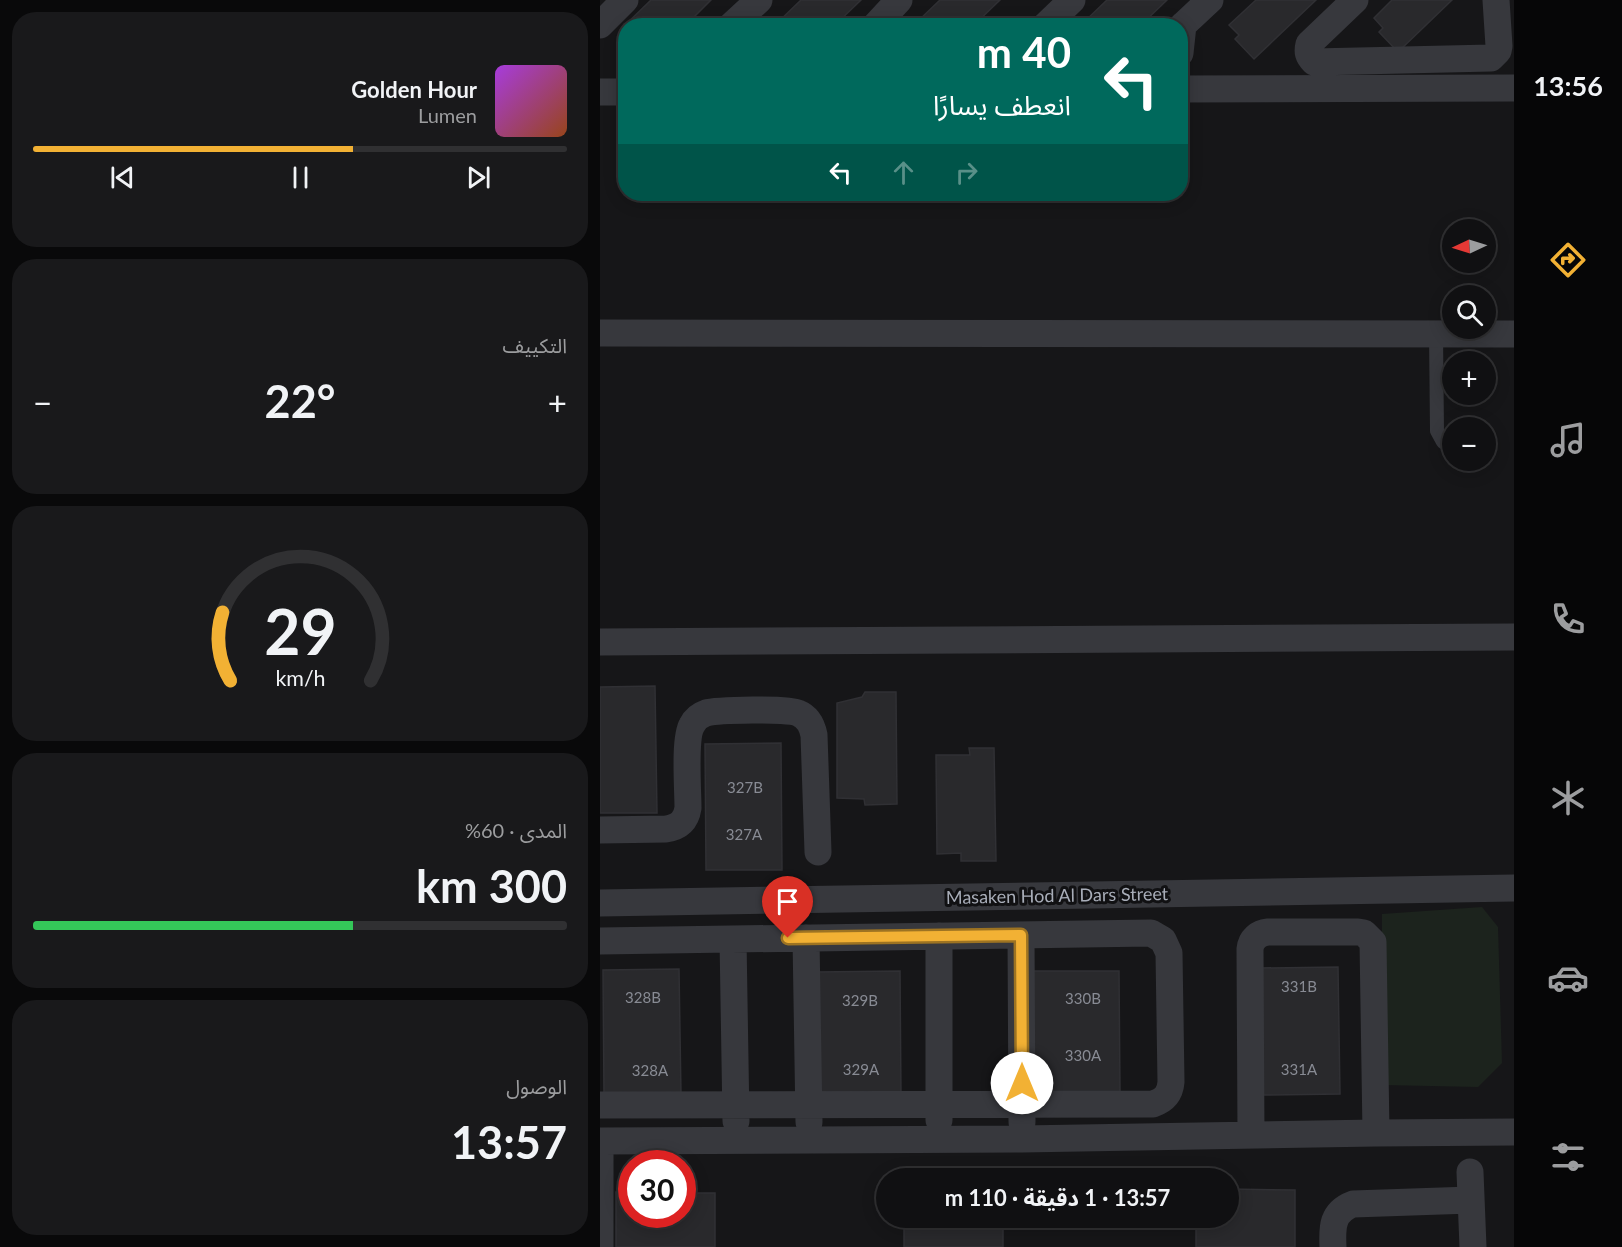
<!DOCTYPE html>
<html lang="ar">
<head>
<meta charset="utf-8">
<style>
  body { margin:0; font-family:Lato,"Noto Sans Arabic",sans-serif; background:#19191b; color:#f1f3f6; direction:rtl; height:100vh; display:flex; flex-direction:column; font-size:22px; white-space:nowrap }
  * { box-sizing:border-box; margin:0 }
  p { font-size:20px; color:#9c9d9f }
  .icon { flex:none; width:33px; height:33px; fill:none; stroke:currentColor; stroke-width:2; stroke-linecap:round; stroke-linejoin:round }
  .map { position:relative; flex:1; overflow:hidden; direction:ltr }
  .drawer { display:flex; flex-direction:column; gap:12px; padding:12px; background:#09090a; width:600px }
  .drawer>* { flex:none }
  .banner { position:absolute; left:18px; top:18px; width:570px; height:183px; border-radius:24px; box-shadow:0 3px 15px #0003,0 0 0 2px #303032; direction:rtl; background:#00695c; color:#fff; overflow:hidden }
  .needle { width:39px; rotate:266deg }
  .tools { position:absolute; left:842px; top:219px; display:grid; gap:12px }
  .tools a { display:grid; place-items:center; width:54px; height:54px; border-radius:50%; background:#101012; box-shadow:0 3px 15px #0003,0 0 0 2px #303032; font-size:30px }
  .speed { position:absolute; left:18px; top:1150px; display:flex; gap:12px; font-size:30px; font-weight:700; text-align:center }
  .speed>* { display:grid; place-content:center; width:78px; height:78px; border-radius:50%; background:#101012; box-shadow:0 3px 15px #0003,0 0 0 2px #303032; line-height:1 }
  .speed .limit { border:9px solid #d22; background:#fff; color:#111 }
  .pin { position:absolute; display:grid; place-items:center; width:51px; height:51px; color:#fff; margin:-62px -26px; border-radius:50% 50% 50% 0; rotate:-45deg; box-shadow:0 0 6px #0007 }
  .pin .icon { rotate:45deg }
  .me { position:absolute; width:66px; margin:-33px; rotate:0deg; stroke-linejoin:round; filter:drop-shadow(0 0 4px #0008) }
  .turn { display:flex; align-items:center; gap:21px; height:126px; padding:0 18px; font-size:27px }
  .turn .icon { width:78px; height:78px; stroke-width:2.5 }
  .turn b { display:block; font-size:42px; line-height:51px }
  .lanes { display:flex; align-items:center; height:57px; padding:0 18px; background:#0003; justify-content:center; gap:30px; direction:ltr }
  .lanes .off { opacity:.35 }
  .big { font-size:45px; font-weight:700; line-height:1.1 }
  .drawer .widget { flex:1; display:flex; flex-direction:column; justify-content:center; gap:9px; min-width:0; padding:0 21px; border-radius:24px; background:#19191b }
  .drawer .dial { align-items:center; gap:0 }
  .dial svg { height:156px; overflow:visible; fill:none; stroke:#303032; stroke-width:7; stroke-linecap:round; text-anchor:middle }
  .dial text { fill:#f1f3f6; stroke:none }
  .song { display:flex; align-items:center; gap:18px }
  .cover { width:72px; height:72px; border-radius:9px; background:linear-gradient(135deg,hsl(280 70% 55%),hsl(20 70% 35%)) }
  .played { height:6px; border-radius:3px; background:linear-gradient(90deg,#f2b134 60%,#303032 60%) }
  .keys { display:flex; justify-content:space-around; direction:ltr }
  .heat { display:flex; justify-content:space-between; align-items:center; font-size:33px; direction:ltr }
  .charge { height:9px; border-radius:4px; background:linear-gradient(90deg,#34c759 60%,#303032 0) }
  .trip { position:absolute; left:276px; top:1168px; width:363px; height:60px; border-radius:30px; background:#101012; box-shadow:0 3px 15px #0003,0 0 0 2px #303032; font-weight:700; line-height:60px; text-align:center; direction:rtl }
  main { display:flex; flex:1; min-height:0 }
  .tab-bar { display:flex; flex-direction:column; width:108px; justify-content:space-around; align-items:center; background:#060607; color:#9c9d9f }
  .tab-bar .icon { width:42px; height:42px }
  .tab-bar .active { color:#f2b134 }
  .tab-bar b { font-size:27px; color:#f1f3f6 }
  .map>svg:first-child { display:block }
  .green { fill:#1c231d }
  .building { fill:#29292c; stroke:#303034; stroke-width:1.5 }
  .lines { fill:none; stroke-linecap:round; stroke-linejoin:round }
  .lane { stroke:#37383d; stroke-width:14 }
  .street { stroke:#37383d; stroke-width:27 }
  .route-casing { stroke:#9d7322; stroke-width:15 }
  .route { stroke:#f2b134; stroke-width:10 }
  .labels { text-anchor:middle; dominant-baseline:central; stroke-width:6; stroke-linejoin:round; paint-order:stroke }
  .number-label { font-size:15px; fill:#888b94 }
  .street-label { font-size:18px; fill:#a8adb8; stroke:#111113 }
</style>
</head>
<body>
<main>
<nav class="tab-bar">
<b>13:56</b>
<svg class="icon active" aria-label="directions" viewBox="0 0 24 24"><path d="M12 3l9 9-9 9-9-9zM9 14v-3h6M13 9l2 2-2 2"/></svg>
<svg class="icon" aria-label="music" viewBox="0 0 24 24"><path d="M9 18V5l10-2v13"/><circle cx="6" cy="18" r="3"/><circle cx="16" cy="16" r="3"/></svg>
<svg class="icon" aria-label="phone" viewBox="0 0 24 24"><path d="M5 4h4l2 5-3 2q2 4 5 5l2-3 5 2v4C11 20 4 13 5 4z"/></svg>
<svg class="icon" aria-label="climate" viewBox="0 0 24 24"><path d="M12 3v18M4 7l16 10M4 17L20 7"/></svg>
<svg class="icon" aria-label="car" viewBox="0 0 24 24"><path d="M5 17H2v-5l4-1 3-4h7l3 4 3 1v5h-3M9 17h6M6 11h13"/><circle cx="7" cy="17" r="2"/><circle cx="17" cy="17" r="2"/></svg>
<svg class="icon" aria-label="filters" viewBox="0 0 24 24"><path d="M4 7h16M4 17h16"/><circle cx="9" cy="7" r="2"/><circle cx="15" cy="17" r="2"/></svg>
</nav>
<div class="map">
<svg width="914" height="1247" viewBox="0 0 914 1247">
  <rect width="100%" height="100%" fill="#161618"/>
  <path class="green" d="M 882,907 L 898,927 L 902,1063 L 878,1087 L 782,1085 L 782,914 Z"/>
  <path class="building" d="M 51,0 L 111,0 L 85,26 L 26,26 L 26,37 L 20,30 Z
    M 201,0 L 261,0 L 234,26 L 174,26 Z
    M 340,0 L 400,0 L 373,26 L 322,26 L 318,21 Z
    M 507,0 L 567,0 L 540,26 L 487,26 L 484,22 Z
    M 656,0 L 716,0 L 654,59 L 635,39 L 639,35 L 629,25 Z
    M 792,0 L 852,0 L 798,52 L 779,32 L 783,28 L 774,18 Z
    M 55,686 L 57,813 L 0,813 L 0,687 Z
    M 265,692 L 296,692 L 297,804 L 265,805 L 264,799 L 237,798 L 237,703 L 262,697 Z
    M 181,743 L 182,870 L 106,870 L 105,744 Z
    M 369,748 L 394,748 L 396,861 L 361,861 L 361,853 L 337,854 L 336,755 L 370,755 Z
    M 738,967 L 740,1094 L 663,1095 L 662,968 Z
    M 79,969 L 81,1095 L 4,1096 L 3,970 Z
    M 300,971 L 301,1097 L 217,1097 L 216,972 Z
    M 431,971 L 519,971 L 520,1092 L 432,1092 Z
    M 628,1189 L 695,1190 L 695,1247 L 596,1247 L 596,1218 L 628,1218 Z
    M 16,1192 L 32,1192 L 32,1215 L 82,1215 L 82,1193 L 115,1193 L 115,1247 L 16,1247 Z
    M 304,1218 L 403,1218 L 403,1247 L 304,1247 Z"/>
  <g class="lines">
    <path class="lane" d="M 836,334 L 837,431 L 843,442 L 852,446"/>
    <path class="street" d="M 755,0 L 709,44 C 707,52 708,56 714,62 L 891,58 L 898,51 L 899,46 L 896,0
      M 0,25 L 25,0
      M 131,26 L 159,0
      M 275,26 L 299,0
      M 445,26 L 472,0
      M 580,28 L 610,0
      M 580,53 L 583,25
      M 580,89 L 914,88
      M 0,92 L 26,92
      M 0,333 L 914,334
      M 0,642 L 914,637
      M 0,830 L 66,829 C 79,827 86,821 88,808 C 88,790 84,738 92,725 C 95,719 100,715 106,713 C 116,710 189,708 198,713 C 208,717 212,725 214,735 L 218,852
      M 0,903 L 914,888
      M 421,935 L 422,1122
      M 206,938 L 209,1122
      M 133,939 L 136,1121
      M 0,941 L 551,933 L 563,940 L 569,953 L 571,1082 C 570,1094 565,1100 553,1104 L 0,1105
      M 339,1120 L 339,936
      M 651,1135 L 650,949 C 651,939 658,933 668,932 L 758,932 L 764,933 L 773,942 L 776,1133
      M 0,1141 L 422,1139 L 776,1133 L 914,1132
      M 870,1172 L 873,1247
      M 0,1247 L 0,1141
      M 733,1247 C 732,1227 732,1212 753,1204 L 871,1200"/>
  </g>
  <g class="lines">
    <defs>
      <path id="route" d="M 188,938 L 421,935 L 422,1083"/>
    </defs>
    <use href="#route" class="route-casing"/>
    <use href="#route" class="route"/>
  </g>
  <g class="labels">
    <g class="number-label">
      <text x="145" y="787">327B</text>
      <text x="144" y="834">327A</text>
      <text x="699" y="986">331B</text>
      <text x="43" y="997">328B</text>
      <text x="483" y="998">330B</text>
      <text x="260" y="1000">329B</text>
      <text x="483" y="1055">330A</text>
      <text x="261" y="1069">329A</text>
      <text x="699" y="1069">331A</text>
      <text x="50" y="1070">328A</text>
    </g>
    <g class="street-label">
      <text transform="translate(457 895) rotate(-1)">Masaken Hod Al Dars Street</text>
    </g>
  </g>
</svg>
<div class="tools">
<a><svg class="needle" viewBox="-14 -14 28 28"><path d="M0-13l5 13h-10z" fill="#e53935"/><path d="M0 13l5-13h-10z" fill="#9c9d9f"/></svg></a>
<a><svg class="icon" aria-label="search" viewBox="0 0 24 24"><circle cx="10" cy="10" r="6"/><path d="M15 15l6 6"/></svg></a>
<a>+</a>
<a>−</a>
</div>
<div class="speed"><div class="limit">30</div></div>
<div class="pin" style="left:188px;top:938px;background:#d93025"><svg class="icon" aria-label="arrive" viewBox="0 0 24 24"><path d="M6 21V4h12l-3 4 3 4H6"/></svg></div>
<svg class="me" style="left:422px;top:1083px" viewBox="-20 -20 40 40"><circle r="19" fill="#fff"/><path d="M0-13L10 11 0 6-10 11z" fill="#f2b134"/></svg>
<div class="trip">13:57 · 1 دقيقة · 110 m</div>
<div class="banner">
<div class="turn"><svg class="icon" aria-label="left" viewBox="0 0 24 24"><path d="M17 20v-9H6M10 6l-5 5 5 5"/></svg><div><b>40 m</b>انعطف يسارًا</div></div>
<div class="lanes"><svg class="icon" aria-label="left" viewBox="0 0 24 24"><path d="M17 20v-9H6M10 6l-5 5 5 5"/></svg><svg class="icon off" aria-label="ahead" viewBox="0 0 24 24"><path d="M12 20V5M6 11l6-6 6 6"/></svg><svg class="icon off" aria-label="right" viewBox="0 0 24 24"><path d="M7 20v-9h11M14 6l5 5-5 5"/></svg></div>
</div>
</div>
<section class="drawer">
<div class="widget">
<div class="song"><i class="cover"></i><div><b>Golden Hour</b><p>Lumen</p></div></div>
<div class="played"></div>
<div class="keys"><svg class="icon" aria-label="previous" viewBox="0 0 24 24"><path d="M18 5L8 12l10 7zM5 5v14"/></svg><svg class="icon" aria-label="pause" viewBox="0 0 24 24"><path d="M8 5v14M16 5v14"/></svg><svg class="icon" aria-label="next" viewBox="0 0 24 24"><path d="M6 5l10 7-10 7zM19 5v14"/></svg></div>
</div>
<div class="widget"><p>التكييف</p>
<div class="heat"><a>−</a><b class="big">22°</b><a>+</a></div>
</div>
<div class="widget dial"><svg viewBox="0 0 100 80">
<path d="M14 69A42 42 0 1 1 86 69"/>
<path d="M14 69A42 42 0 0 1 10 34" stroke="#f2b134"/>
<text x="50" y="56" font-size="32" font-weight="700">29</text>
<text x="50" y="72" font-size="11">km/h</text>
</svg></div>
<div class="widget"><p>المدى · 60%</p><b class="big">300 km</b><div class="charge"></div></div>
<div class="widget"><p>الوصول</p><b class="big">13:57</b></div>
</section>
</main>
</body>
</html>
